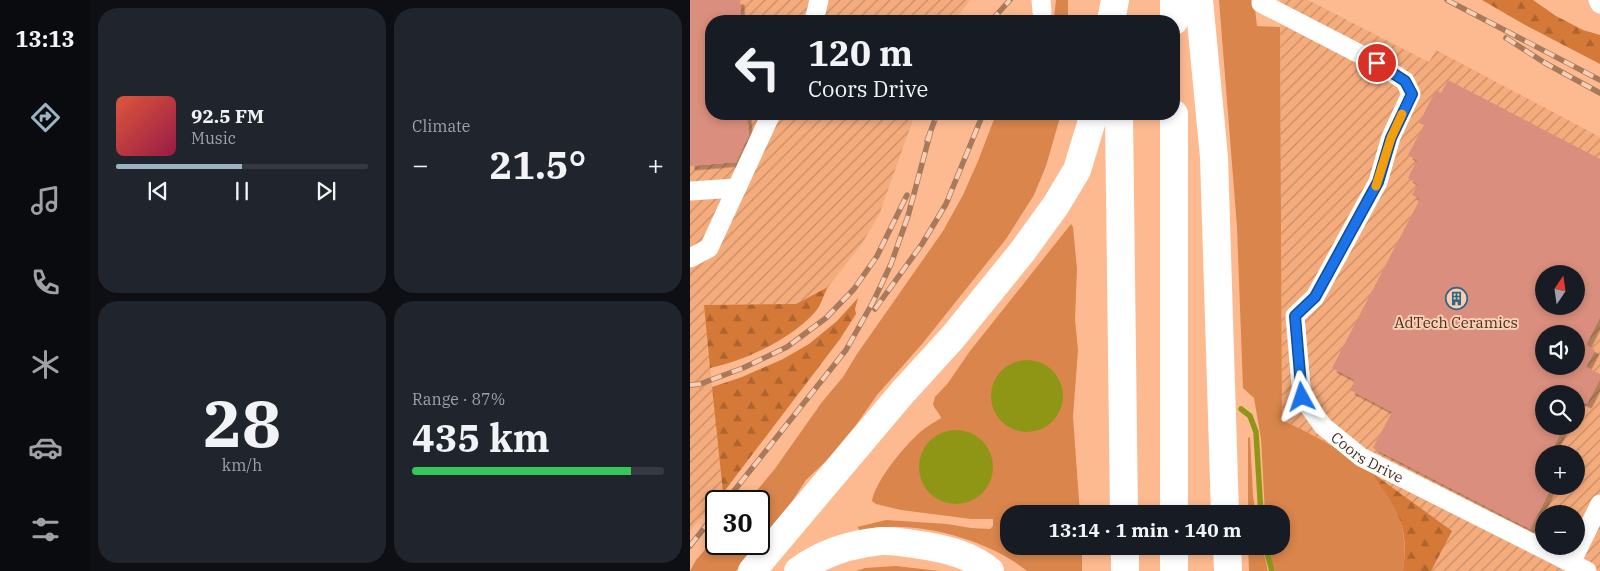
<!DOCTYPE html>
<html lang="en">
<head>
<meta charset="utf-8">
<style>
  body { margin:0; font-family:"IBM Plex Serif",serif; background:#20242c; color:#f1f3f6; height:100vh; display:flex; flex-direction:column; font-size:19px; white-space:nowrap }
  * { box-sizing:border-box; margin:0 }
  p { font-size:16px; color:#9ea1a6 }
  .icon { flex:none; width:28px; height:28px; fill:none; stroke:currentColor; stroke-width:2; stroke-linecap:round; stroke-linejoin:round }
  .map { position:relative; flex:1; overflow:hidden }
  .details { display:flex; flex-direction:column; gap:8px; padding:8px; background:#0d0f14; width:600px }
  .details>* { flex:none }
  .hud { position:absolute; left:15px; top:15px; width:475px; height:105px; border-radius:20px; box-shadow:0 2px 8px #0003; background:#171b24; color:#f1f3f6; overflow:hidden }
  .needle { width:32px; rotate:13deg }
  .controls { position:absolute; left:845px; top:265px; display:grid; gap:10px }
  .controls a { display:grid; place-items:center; width:50px; height:50px; border-radius:50%; background:#171b24; box-shadow:0 2px 8px #0003; font-size:25px }
  .speed { position:absolute; left:15px; top:490px; display:flex; gap:10px; font-size:25px; font-weight:700; text-align:center }
  .speed>* { display:grid; place-content:center; width:65px; height:65px; border-radius:50%; background:#171b24; box-shadow:0 2px 8px #0003; line-height:1 }
  .speed .limit { border:2px solid #111; border-radius:8px; background:#fff; color:#111 }
  .pin { position:absolute; display:grid; place-items:center; width:42px; height:42px; color:#fff; margin:-21px; border:2px solid #fff; border-radius:50%; box-shadow:0 1px 5px #0007 }
  .me { position:absolute; width:55px; margin:-28px; rotate:355deg; stroke-linejoin:round; filter:drop-shadow(0 0 4px #0008) }
  .turn { display:flex; align-items:center; gap:18px; height:105px; padding:0 20px; font-size:22px }
  .turn .icon { width:65px; height:65px; stroke-width:2.5 }
  .turn b { display:block; font-size:35px; line-height:42px }
  .big { font-size:38px; font-weight:700; line-height:1.1 }
  .details .card { flex:1; display:flex; flex-direction:column; justify-content:center; gap:8px; min-width:0; padding:0 18px; border-radius:20px; background:#20242c }
  .details .dial { align-items:center; gap:0 }
  .dial b { font-size:65px; line-height:1 }
  .song { display:flex; align-items:center; gap:15px }
  .cover { width:60px; height:60px; border-radius:8px; background:linear-gradient(135deg,hsl(10 70% 55%),hsl(340 70% 35%)) }
  .played { height:5px; border-radius:2px; background:linear-gradient(90deg,#9bb4c2 50%,#363941 50%) }
  .keys { display:flex; justify-content:space-around; direction:ltr }
  .heat { display:flex; justify-content:space-between; align-items:center; font-size:28px; direction:ltr }
  .charge { height:8px; border-radius:4px; background:linear-gradient(90deg,#34c759 87%,#363941 0) }
  .details .tiles { flex:1; display:grid; gap:8px; grid-template-columns:repeat(2,1fr) }
  .trip { position:absolute; left:310px; top:505px; width:290px; height:50px; border-radius:20px; background:#171b24; box-shadow:0 2px 8px #0003; font-weight:700; line-height:50px; text-align:center }
  main { display:flex; flex:1; min-height:0 }
  .dock { display:flex; flex-direction:column; width:90px; justify-content:space-around; align-items:center; background:#090b0e; color:#9ea1a6 }
  .dock .icon { width:35px; height:35px }
  .dock .active { color:#9bb4c2 }
  .dock b { font-size:22px; color:#f1f3f6 }
  .map>svg:first-child { display:block }
  .industrial { fill:url(#industrial-furrows); fill-rule:evenodd }
  .green { fill:#d9854b }
  .forest { fill:url(#forest-firs) }
  .water { fill:#8f9616 }
  .lines { fill:none; stroke-linecap:round; stroke-linejoin:round }
  .stream { stroke:#8f9616; stroke-width:5.5 }
  .building { fill:#da8e7d; fill-rule:evenodd; filter:url(#shadow) }
  .minor { stroke:#fff; stroke-width:19 }
  .highway { stroke:#fff; stroke-width:28 }
  .rail-casing { stroke:#a9795b; stroke-width:5.5 }
  .rail { stroke:#f8ceb5; stroke-width:4; stroke-dasharray:11; stroke-linecap:butt }
  .route-casing { stroke:#114b97; stroke-width:12 }
  .route { stroke:#1a73e8; stroke-width:9 }
  .slow { stroke:#f59e0b; stroke-width:9 }
  .labels { text-anchor:middle; dominant-baseline:central; stroke-width:4; stroke-linejoin:round; paint-order:stroke }
  .poi-label { font-size:15px; fill:#4b301f; stroke:#f8ceb5 }
  .street-label { font-size:15px; fill:#4b301f; stroke:#f8ceb5 }
</style>
</head>
<body>
<main>
<nav class="dock">
<b>13:13</b>
<svg class="icon active" aria-label="directions" viewBox="0 0 24 24"><path d="M12 3l9 9-9 9-9-9zM9 14v-3h6M13 9l2 2-2 2"/></svg>
<svg class="icon" aria-label="music" viewBox="0 0 24 24"><path d="M9 18V5l10-2v13"/><circle cx="6" cy="18" r="3"/><circle cx="16" cy="16" r="3"/></svg>
<svg class="icon" aria-label="phone" viewBox="0 0 24 24"><path d="M5 4h4l2 5-3 2q2 4 5 5l2-3 5 2v4C11 20 4 13 5 4z"/></svg>
<svg class="icon" aria-label="climate" viewBox="0 0 24 24"><path d="M12 3v18M4 7l16 10M4 17L20 7"/></svg>
<svg class="icon" aria-label="car" viewBox="0 0 24 24"><path d="M5 17H2v-5l4-1 3-4h7l3 4 3 1v5h-3M9 17h6M6 11h13"/><circle cx="7" cy="17" r="2"/><circle cx="17" cy="17" r="2"/></svg>
<svg class="icon" aria-label="filters" viewBox="0 0 24 24"><path d="M4 7h16M4 17h16"/><circle cx="9" cy="7" r="2"/><circle cx="15" cy="17" r="2"/></svg>
</nav>
<section class="details">
<div class="tiles">
<div class="card">
<div class="song"><i class="cover"></i><div><b>92.5 FM</b><p>Music</p></div></div>
<div class="played"></div>
<div class="keys"><svg class="icon" aria-label="previous" viewBox="0 0 24 24"><path d="M18 5L8 12l10 7zM5 5v14"/></svg><svg class="icon" aria-label="pause" viewBox="0 0 24 24"><path d="M8 5v14M16 5v14"/></svg><svg class="icon" aria-label="next" viewBox="0 0 24 24"><path d="M6 5l10 7-10 7zM19 5v14"/></svg></div>
</div>
<div class="card"><p>Climate</p>
<div class="heat"><a>−</a><b class="big">21.5°</b><a>+</a></div>
</div>
<div class="card dial"><b>28</b><p>km/h</p></div>
<div class="card"><p>Range · 87%</p><b class="big">435 km</b><div class="charge"></div></div>
</div>
</section>
<div class="map">
<svg width="910" height="571" viewBox="0 0 910 571">
  <defs>
    <pattern id="industrial-furrows" width="10" height="10" patternUnits="userSpaceOnUse" patternTransform="scale(1.25)"><rect width="10" height="10" fill="#f5ac7d"/><path d="M-1 1l2-2M0 10L10 0M9 11l2-2" fill="none" stroke="#c88c66"/></pattern>
    <pattern id="forest-firs" width="22" height="20" patternUnits="userSpaceOnUse" patternTransform="scale(1.25)"><rect width="22" height="20" fill="#d47937"/><path d="M5 1l3.5 6h-7zM16 11l3.5 6h-7z" fill="#ae642e"/></pattern>
    <filter id="shadow"><feDropShadow dx="4.5" dy="4.5" stdDeviation="0" flood-color="#0004"/></filter>
  </defs>
  <rect width="100%" height="100%" fill="#fdba90"/>
  <path class="industrial" d="M 0,0 L 280,0 L 264,21 L 21,21 L 21,114 L 225,114 L 189,215 L 171,245 L 138,287 L 106,304 L 14,305 L 33,493 L 0,531 Z
    M 590,0 L 618,0 L 739,62 L 746,50 L 910,137 L 910,571 L 741,571 L 761,531 L 645,447 L 592,420 ZM 854,274 L 886,274 L 886,306 L 854,306 ZM 854,334 L 886,334 L 886,366 L 854,366 ZM 854,394 L 886,394 L 886,426 L 854,426 ZM 854,454 L 886,454 L 886,486 L 854,486 ZM 854,514 L 886,514 L 886,546 L 854,546 Z"/>
  <path class="green" d="M 366,0 L 378,0 L 378,21 L 349,21 L 364,18 Z
    M 529,0 L 564,0 L 567,26 L 590,27 L 592,420 C 617,432 641,444 663,459 C 669,463 677,467 682,473 C 708,501 719,533 713,571 L 585,571 L 579,555 L 578,546 L 591,546 L 591,514 L 575,514 L 571,439 L 564,398 L 553,388 L 547,227 Z
    M 306,114 L 371,114 L 356,166 L 344,195 L 316,239 L 232,344 L 187,395 L 166,425 L 137,460 L 116,480 L 103,500 L 69,542 L 69,501 L 58,501 L 84,470 L 132,402 L 153,377 L 167,354 L 253,231 L 273,195 L 288,161 Z
    M 381,224 L 383,227 L 387,269 L 385,319 L 388,350 L 383,417 L 390,514 L 319,514 L 319,546 L 392,546 L 392,571 L 337,571 C 303,543 242,525 199,527 C 190,527 181,530 172,532 L 167,527 L 196,520 L 257,524 L 281,528 L 300,529 L 303,526 L 303,519 L 281,519 L 211,510 L 186,504 L 182,501 C 185,481 218,441 234,429 C 239,425 245,422 251,418 C 249,412 245,410 243,404 L 245,397 L 258,383 L 280,351 Z
    M 560,437 L 563,496 L 566,514 L 558,514 L 558,438 Z
    M 26,537 L 26,544 L 68,544 L 46,571 L 0,571 L 6,560 Z
    M 558,546 L 572,546 L 578,571 L 559,571 Z
    M 206,566 L 250,571 L 166,571 L 175,568 Z"/>
  <path class="forest" d="M 792,0 L 843,0 L 866,16 L 893,30 L 910,35 L 910,64 L 837,26 Z
    M 138,287 C 134,294 131,305 126,311 C 103,338 55,361 20,368 L 14,305 L 106,304 Z
    M 168,298 L 165,309 L 166,314 L 150,339 L 33,493 L 22,387 L 52,377 L 93,359 L 119,344 L 147,321 Z
    M 681,472 L 762,531 L 741,571 L 713,571 C 720,525 706,507 681,472 Z"/>
  <path class="water" d="M301 396a36 36 0 1 1 72 0a36 36 0 1 1-72 0Z
    M229 467a37 37 0 1 1 74 0a37 37 0 1 1-74 0Z"/>
  <g class="lines">
    <path class="stream" d="M 551,409 L 560,416 L 566,432 L 571,514
      M 575,546 L 582,571"/>
  </g>
  <path class="building" d="M 0,0 L 50,0 L 51,21 L 21,21 L 21,114 L 57,114 L 59,135 L 46,162 L 0,166 Z
    M 758,80 L 910,159 L 910,317 L 896,345 L 905,350 L 896,367 L 910,374 L 910,379 L 897,404 L 886,399 L 886,394 L 854,394 L 854,426 L 874,426 L 860,454 L 854,454 L 854,486 L 862,486 L 840,529 L 683,448 L 702,412 L 660,390 L 665,380 L 642,368 L 730,199 L 722,195 L 728,184 L 718,178 L 727,160 L 718,155 L 734,125 L 729,123 L 746,90 L 751,93 ZM 854,274 L 886,274 L 886,306 L 854,306 ZM 854,334 L 886,334 L 886,366 L 854,366 Z"/>
  <g class="lines">
    <g class="minor">
      <path d="M 351,0 L 352,12"/>
      <path id="s1" d="M 571,0 L 571,3 L 687,63 L 715,81 L 721,94 L 701,137 L 688,182 L 625,297 L 605,316 L 612,397 L 633,426 L 671,457 L 897,571"/>
      <path d="M 908,0 L 910,4"/>
      <path d="M 124,21 L 129,0"/>
      <path d="M 0,191 L 47,188"/>
      <path d="M 0,258 L 19,248 L 81,114"/>
      <path d="M 881,563 L 910,504"/>
    </g>
    <path class="highway" d="M 484,0 L 484,21
      M 509,0 L 524,157 L 535,514
      M 421,21 L 425,0
      M 429,114 L 434,514
      M 484,114 L 484,514
      M 435,546 L 435,571
      M 484,546 L 484,571
      M 537,546 L 538,571
      M 62,571 L 212,393 L 263,337 L 332,252 L 366,205 L 387,170 L 404,114
      M 108,571 C 132,553 161,544 191,541 C 206,540 222,544 237,546 C 260,550 282,556 300,571"/>
    <defs>
      <path id="rail" d="M 757,0 L 910,80
        M 301,21 L 320,0
        M 816,38 L 855,63 L 910,93
        M 237,141 L 247,114
        M 185,309 L 232,244 L 256,204 L 293,114
        M 0,385 L 10,384 L 53,368 L 97,347 L 136,318 L 164,289 L 187,256 L 217,195
        M 36,501 L 156,350 L 183,302 L 201,264 L 218,216 L 240,134
        M 0,546 L 26,513"/>
    </defs>
    <use href="#rail" class="rail-casing"/>
    <use href="#rail" class="rail"/>
  </g>
  <g class="lines">
    <defs>
      <path id="route" d="M 612,397 L 605,316 L 625,297 L 688,182 L 701,138 L 722,94 L 715,81 L 687,63"/>
    </defs>
    <use href="#route" class="route-casing"/>
    <use href="#route" class="route"/>
    <path class="slow" d="M 686,186 L 701,138 L 712,114"/>
  </g>
  <defs>
    <symbol id="building-ring" viewBox="-11 -11 22 22"><circle r="9.5" fill="#f8ceb5" stroke="#326783" stroke-width="1.5"/><path d="M-4-6H4V6H1V3H-1V6H-4ZM-2.5-4.3h1.7v1.8h-1.7ZM.8-4.3h1.7v1.8H.8ZM-2.5-1h1.7V.8h-1.7ZM.8-1h1.7V.8H.8Z" fill="#326783"/></symbol>
  </defs>
  <g fill-rule="evenodd">
    <use href="#building-ring" x="754" y="286" width="25" height="25"/>
  </g>
  <g class="labels">
    <g class="poi-label">
      <text x="766" y="322">AdTech Ceramics</text>
    </g>
    <g class="street-label">
      <text stroke="none"><textPath href="#s1" startOffset="606">Coors Drive</textPath></text>
    </g>
  </g>
</svg>
<div class="controls">
<a><svg class="needle" viewBox="-14 -14 28 28"><path d="M0-13l5 13h-10z" fill="#e53935"/><path d="M0 13l5-13h-10z" fill="#9ea1a6"/></svg></a>
<a><svg class="icon" aria-label="sound" viewBox="0 0 24 24"><path d="M4 9h4l5-4v14l-5-4H4zM17 9q2 3 0 6"/></svg></a>
<a><svg class="icon" aria-label="search" viewBox="0 0 24 24"><circle cx="10" cy="10" r="6"/><path d="M15 15l6 6"/></svg></a>
<a>+</a>
<a>−</a>
</div>
<div class="speed"><div class="limit">30</div></div>
<div class="pin" style="left:687px;top:63px;background:#d93025"><svg class="icon" aria-label="arrive" viewBox="0 0 24 24"><path d="M6 21V4h12l-3 4 3 4H6"/></svg></div>
<svg class="me" style="left:612px;top:397px" viewBox="-20 -20 40 40"><path d="M0-17L14 15 0 8-14 15z" fill="#1a73e8" stroke="#fff" stroke-width="4"/></svg>
<div class="trip">13:14 · 1 min · 140 m</div>
<div class="hud">
<div class="turn"><svg class="icon" aria-label="left" viewBox="0 0 24 24"><path d="M17 20v-9H6M10 6l-5 5 5 5"/></svg><div><b>120 m</b>Coors Drive</div></div>
</div>
</div>
</main>
</body>
</html>
